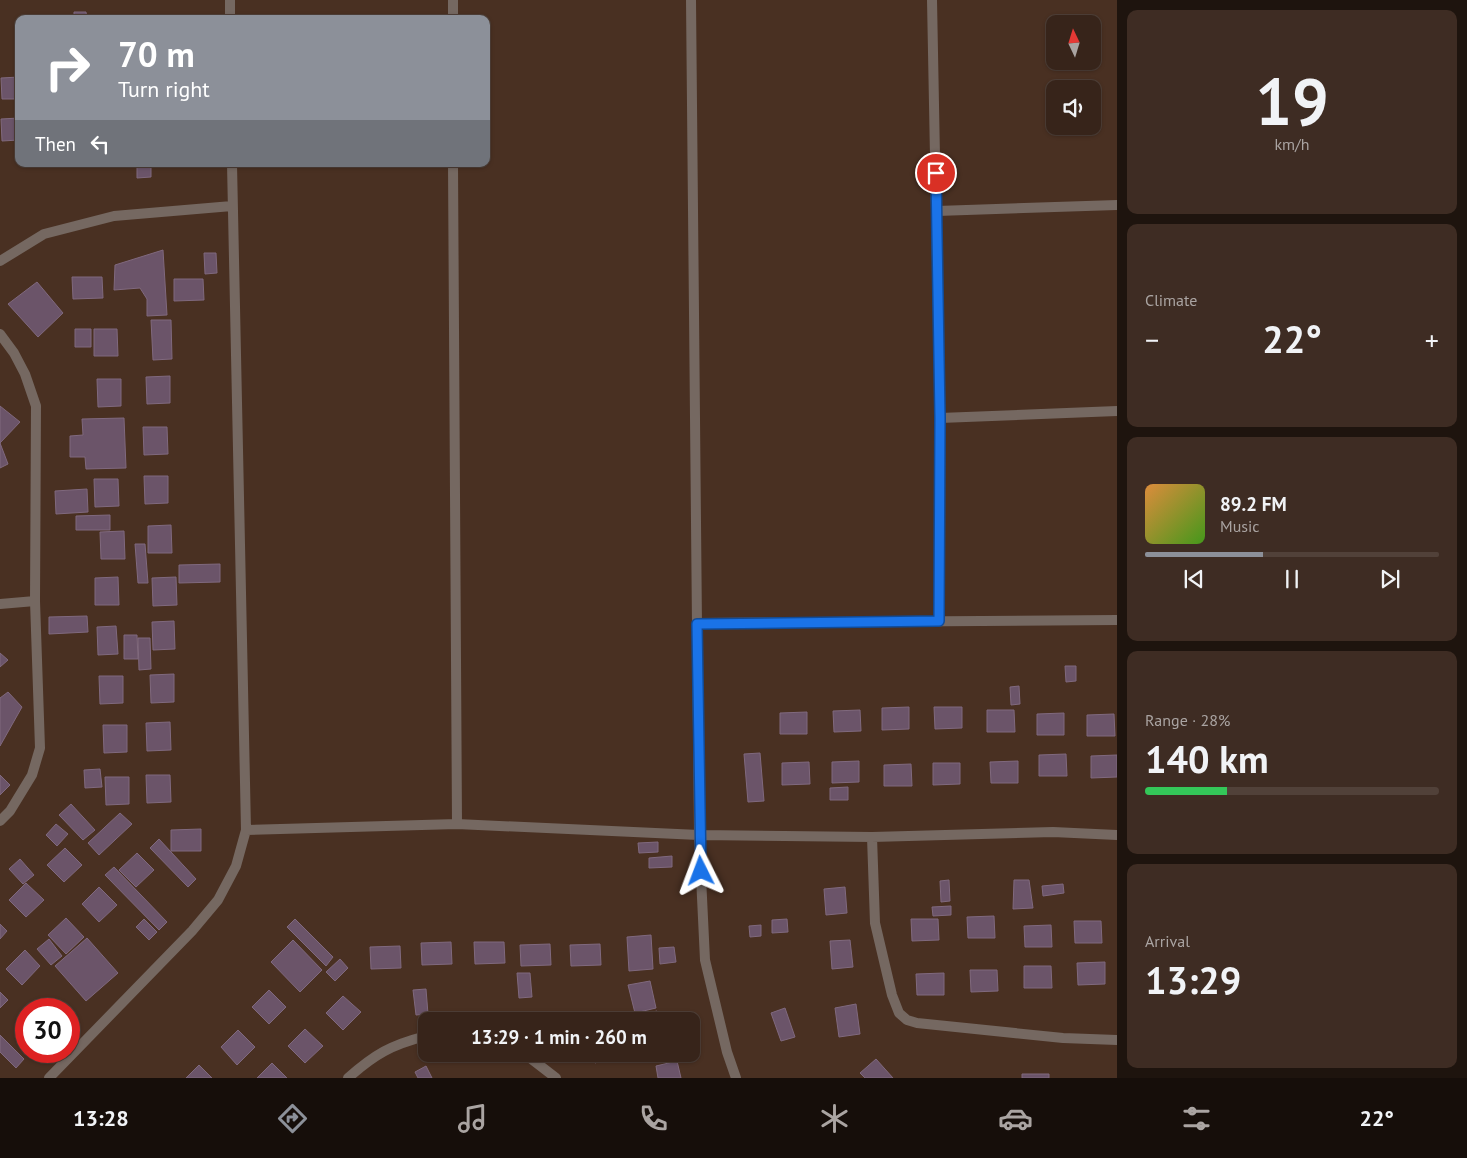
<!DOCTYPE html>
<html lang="en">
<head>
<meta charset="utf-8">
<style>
  body { margin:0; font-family:"PT Sans",sans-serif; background:#3e2c23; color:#f1f3f6; height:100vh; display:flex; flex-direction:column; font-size:19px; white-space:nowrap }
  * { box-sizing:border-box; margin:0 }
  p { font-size:16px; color:#aaa4a2 }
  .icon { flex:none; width:28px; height:28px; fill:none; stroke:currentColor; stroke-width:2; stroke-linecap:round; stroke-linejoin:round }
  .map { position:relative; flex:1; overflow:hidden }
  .panel { display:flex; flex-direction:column; gap:10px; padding:10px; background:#1e140e; width:350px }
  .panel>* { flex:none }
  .hud { position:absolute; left:15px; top:15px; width:475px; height:152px; border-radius:10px; box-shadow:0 1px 4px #0004,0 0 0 1px #514139; background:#8c9099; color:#fff; overflow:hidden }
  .needle { width:32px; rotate:356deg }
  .buttons { position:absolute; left:1046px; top:15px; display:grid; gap:10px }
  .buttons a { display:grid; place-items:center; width:55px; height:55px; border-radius:10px; background:#37241a; box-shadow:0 1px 4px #0004,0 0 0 1px #514139; font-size:25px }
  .speed { position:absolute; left:15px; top:998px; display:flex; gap:10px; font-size:25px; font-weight:700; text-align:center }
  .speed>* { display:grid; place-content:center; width:65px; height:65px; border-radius:50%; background:#37241a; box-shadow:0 1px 4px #0004,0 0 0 1px #514139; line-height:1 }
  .speed .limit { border:8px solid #d22; background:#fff; color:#111 }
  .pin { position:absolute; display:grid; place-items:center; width:42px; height:42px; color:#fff; margin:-21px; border:2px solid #fff; border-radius:50%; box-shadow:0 1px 5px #0007 }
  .me { position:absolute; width:55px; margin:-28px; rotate:357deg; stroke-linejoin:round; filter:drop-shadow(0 0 4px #0008) }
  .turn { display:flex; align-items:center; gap:18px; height:105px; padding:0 20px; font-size:22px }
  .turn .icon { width:65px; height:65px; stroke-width:2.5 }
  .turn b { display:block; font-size:35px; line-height:42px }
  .then { display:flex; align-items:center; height:48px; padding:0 20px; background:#0003; gap:10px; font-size:19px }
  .big { font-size:38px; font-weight:600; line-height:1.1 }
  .panel .widget { flex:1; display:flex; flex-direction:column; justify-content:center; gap:8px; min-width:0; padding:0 18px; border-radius:10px; background:#3e2c23 }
  .panel .dial { align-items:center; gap:0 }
  .dial b { font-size:65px; line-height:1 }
  .song { display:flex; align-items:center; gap:15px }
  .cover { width:60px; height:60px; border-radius:8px; background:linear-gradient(135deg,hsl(30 70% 55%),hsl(100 70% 35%)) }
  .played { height:5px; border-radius:2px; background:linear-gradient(90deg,#8c9099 40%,#514139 40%) }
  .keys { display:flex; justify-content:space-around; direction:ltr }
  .heat { display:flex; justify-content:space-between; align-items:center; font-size:28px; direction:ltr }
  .charge { height:8px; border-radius:4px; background:linear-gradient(90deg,#34c759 28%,#514139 0) }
  .trip { position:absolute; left:418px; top:1012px; width:282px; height:50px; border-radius:10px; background:#37241a; box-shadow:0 1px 4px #0004,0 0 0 1px #514139; font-weight:600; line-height:50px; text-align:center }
  .tab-bar { display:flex; height:80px; justify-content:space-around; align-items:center; background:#160e0a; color:#aaa4a2 }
  .tab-bar .icon { width:35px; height:35px }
  .tab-bar .selected { color:#8c9099 }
  .tab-bar b { font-size:22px; color:#f1f3f6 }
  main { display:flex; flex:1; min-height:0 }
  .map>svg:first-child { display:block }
  .building { fill:#6b5469; stroke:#80697e }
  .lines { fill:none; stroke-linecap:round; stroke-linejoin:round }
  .street { stroke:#756861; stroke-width:10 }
  .route-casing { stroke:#114b97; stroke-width:12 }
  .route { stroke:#1a73e8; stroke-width:9 }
</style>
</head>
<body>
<main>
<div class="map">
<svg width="1117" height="1078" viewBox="0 0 1117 1078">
  <rect width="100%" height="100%" fill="#493022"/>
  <path class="building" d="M 74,12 L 86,12 L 87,19 L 74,19 Z
    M 55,16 L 55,19 L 42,19 L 42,17 Z
    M 19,77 L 19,99 L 2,99 L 1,78 Z
    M 19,118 L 19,140 L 2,141 L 1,119 Z
    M 137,164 L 151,164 L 151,177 L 137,178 Z
    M 163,250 L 167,315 L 147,316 L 147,299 L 140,288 L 114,290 L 115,265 Z
    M 204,253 L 216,253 L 217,273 L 205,274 Z
    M 72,277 L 102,277 L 103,298 L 73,299 Z
    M 174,279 L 203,279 L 204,300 L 174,301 Z
    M 37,282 L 63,313 L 38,337 L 8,304 Z
    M 151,320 L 171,320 L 172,359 L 153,360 Z
    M 75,329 L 91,329 L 91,347 L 75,347 Z
    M 94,329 L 117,329 L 118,356 L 94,356 Z
    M 170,376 L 170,403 L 147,404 L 146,377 Z
    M 97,379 L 121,379 L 121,406 L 98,407 Z
    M 0,406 L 20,422 L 0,443 L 8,464 L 0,468 Z
    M 124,418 L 126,468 L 86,469 L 85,457 L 70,457 L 70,436 L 83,435 L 82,419 Z
    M 143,427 L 167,427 L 168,454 L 144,455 Z
    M 144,476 L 168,476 L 168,503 L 145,504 Z
    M 94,479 L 118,479 L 119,506 L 95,507 Z
    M 87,489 L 88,512 L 56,514 L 55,491 Z
    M 110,515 L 110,530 L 76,530 L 76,516 Z
    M 171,525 L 172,553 L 148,553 L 148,526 Z
    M 124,531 L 125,559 L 101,559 L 100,532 Z
    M 135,544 L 145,544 L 148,583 L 138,583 Z
    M 220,564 L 220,582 L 179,583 L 179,565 Z
    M 118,577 L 119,605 L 95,605 L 95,578 Z
    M 176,577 L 177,605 L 153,606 L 152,578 Z
    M 87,616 L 88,632 L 49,634 L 49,617 Z
    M 174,621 L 175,649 L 153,650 L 152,622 Z
    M 116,626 L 118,654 L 98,655 L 97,627 Z
    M 124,635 L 137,635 L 138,659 L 124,659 Z
    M 138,638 L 150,638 L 151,669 L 139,670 Z
    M 0,653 L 8,660 L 0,667 Z
    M 1065,666 L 1076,666 L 1076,681 L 1066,682 Z
    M 174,674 L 174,702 L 151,703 L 150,675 Z
    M 99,676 L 123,676 L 123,703 L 100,704 Z
    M 1019,686 L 1020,704 L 1011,705 L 1010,687 Z
    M 8,692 L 22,707 L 0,746 L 0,698 Z
    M 909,707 L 909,729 L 882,730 L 882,708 Z
    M 934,707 L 962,707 L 962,728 L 935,729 Z
    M 860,710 L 861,731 L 834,732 L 833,711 Z
    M 987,710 L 1014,710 L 1015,732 L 987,732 Z
    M 807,712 L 807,734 L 780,734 L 780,713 Z
    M 1064,713 L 1064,735 L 1037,735 L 1037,714 Z
    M 1114,714 L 1115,736 L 1087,736 L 1087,715 Z
    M 170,722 L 171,750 L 147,751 L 146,723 Z
    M 103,725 L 127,725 L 127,752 L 104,753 Z
    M 760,753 L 764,801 L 748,802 L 744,754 Z
    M 1066,754 L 1067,776 L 1039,776 L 1039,755 Z
    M 1117,755 L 1117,777 L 1091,778 L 1091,756 Z
    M 859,761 L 859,782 L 832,783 L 832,762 Z
    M 1018,761 L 1018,783 L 991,783 L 990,762 Z
    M 809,762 L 810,784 L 782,785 L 782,763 Z
    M 933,763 L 960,763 L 960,784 L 933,785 Z
    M 911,764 L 912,786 L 884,786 L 884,765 Z
    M 100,769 L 102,787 L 85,788 L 84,770 Z
    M 0,775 L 10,785 L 0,795 Z
    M 146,775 L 170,775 L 171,802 L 147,803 Z
    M 105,777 L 129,777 L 129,804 L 106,805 Z
    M 848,787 L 848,800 L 830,800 L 830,788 Z
    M 71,804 L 95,830 L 83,840 L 59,815 Z
    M 120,813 L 132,824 L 99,855 L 88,843 Z
    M 56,824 L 68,834 L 57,846 L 46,835 Z
    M 201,829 L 201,851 L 171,851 L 171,830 Z
    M 159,839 L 196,879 L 188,887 L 150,848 Z
    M 658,842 L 658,852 L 639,853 L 638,843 Z
    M 65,848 L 82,865 L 64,882 L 47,865 Z
    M 137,853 L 154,870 L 136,887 L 119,870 Z
    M 672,856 L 672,867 L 649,868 L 649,858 Z
    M 20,859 L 34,875 L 23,884 L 9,869 Z
    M 114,867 L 167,922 L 159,930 L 105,875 Z
    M 949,880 L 950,901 L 941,902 L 940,881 Z
    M 1014,880 L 1029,880 L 1033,908 L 1013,909 Z
    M 26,883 L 44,900 L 26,917 L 9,900 Z
    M 1063,884 L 1064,893 L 1043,896 L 1042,886 Z
    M 99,887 L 117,905 L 99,922 L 82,904 Z
    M 845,887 L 847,913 L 826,915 L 824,889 Z
    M 951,906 L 951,915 L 933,916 L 932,907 Z
    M 994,916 L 995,938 L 968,938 L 967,917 Z
    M 66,918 L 84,937 L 66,954 L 48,935 Z
    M 144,919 L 157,932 L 149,940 L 136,927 Z
    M 295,919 L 333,957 L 326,966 L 287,927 Z
    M 787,919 L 788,932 L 772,933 L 772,920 Z
    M 911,919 L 938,919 L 939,940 L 912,941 Z
    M 1074,921 L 1101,921 L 1102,943 L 1075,943 Z
    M 0,924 L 7,931 L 0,939 Z
    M 761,925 L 761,936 L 750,937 L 749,926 Z
    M 1051,925 L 1052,947 L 1025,947 L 1024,926 Z
    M 651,935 L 653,969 L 629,971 L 627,937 Z
    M 87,938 L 118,973 L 86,1001 L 55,966 Z
    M 49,939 L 62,956 L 51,965 L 37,949 Z
    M 293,940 L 322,970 L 300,992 L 271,962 Z
    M 850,940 L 853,967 L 832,969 L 830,941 Z
    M 451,942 L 452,964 L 422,965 L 421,943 Z
    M 474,942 L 504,942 L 505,963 L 475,964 Z
    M 550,944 L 551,965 L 521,966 L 520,945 Z
    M 600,944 L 601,965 L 571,966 L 570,945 Z
    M 400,946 L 401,968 L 371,969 L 370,947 Z
    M 674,947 L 676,962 L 660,964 L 659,948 Z
    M 25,950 L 40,966 L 22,985 L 6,969 Z
    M 340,959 L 348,968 L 335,981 L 326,972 Z
    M 1105,962 L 1105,984 L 1078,985 L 1077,963 Z
    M 1024,966 L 1051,966 L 1052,988 L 1024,988 Z
    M 970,970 L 997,970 L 998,991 L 971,992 Z
    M 517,973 L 530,973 L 532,997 L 519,998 Z
    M 944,973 L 944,995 L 917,995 L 916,974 Z
    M 650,981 L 656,1008 L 635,1013 L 628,985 Z
    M 426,989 L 428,1014 L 416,1015 L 413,990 Z
    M 269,990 L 286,1007 L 269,1024 L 252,1007 Z
    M 0,992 L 8,1000 L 0,1008 Z
    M 343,996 L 361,1012 L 343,1030 L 326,1013 Z
    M 856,1004 L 860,1034 L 839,1037 L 835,1008 Z
    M 785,1008 L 795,1037 L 781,1041 L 771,1013 Z
    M 657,1011 L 660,1021 L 625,1021 L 624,1019 Z
    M 305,1029 L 323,1046 L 305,1063 L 288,1046 Z
    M 238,1030 L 255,1047 L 237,1065 L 221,1047 Z
    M 0,1035 L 24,1059 L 16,1068 L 0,1052 Z
    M 592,1054 L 607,1054 L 609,1058 L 595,1063 Z
    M 649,1054 L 672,1054 L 672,1057 L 650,1062 Z
    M 876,1059 L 893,1078 L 865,1078 L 860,1073 Z
    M 677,1061 L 681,1078 L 658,1078 L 656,1066 Z
    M 272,1063 L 287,1078 L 257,1078 Z
    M 199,1065 L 212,1078 L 186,1078 Z
    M 426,1066 L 432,1078 L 418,1078 L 415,1072 Z
    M 1022,1074 L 1049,1074 L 1049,1078 L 1022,1078 Z"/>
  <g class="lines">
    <path class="street" d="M 230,0 L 230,19
      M 453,0 L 453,19
      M 691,0 L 699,835 L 705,960 L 727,1052 L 736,1078
      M 932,0 L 940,418 L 939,621
      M 453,164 L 457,824
      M 937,211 L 1117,205
      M 0,261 L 44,234 L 114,216 L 232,206
      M 0,334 L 14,353 L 25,374 L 36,406 L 35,601 L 40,748 L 32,775 L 10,811 L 0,821
      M 940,418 L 1117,411
      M 0,604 L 35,601
      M 697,623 L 1117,620
      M 246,830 L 457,824 L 699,835 L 872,837 L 1053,832 L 1117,835
      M 872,837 L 875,923 L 892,995 L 899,1013 L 907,1020 L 917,1023 L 1063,1038 L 1117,1040
      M 525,1054 L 556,1078
      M 49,1078 L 192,931 L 218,900 L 236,866 L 246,830 L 232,164
      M 348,1078 C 375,1054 391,1045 426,1036"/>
  </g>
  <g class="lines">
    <defs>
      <path id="route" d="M 701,871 L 697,624 L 939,621 L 940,418 L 936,173"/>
    </defs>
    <use href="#route" class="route-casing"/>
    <use href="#route" class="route"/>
  </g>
</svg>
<div class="buttons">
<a><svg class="needle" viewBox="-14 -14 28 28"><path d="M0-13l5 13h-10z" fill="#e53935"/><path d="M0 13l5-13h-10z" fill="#aaa4a2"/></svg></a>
<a><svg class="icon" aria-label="sound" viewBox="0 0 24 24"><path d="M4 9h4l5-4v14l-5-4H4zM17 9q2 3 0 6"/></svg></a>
</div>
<div class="speed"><div class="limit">30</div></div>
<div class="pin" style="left:936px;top:173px;background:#d93025"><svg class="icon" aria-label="arrive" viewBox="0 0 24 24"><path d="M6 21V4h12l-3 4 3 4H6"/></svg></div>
<svg class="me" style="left:701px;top:871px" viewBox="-20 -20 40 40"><path d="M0-17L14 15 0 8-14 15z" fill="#1a73e8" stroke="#fff" stroke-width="4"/></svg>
<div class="trip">13:29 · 1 min · 260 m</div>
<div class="hud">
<div class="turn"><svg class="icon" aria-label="right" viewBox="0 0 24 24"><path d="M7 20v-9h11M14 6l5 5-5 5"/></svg><div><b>70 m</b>Turn right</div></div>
<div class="then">Then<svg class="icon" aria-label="left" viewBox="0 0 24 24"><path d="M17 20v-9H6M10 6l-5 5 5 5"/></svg></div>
</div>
</div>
<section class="panel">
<div class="widget dial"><b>19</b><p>km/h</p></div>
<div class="widget"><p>Climate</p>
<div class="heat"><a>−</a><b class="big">22°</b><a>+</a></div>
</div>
<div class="widget">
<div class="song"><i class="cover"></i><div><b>89.2 FM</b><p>Music</p></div></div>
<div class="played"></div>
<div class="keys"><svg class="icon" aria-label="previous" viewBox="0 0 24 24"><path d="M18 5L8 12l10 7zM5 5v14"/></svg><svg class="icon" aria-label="pause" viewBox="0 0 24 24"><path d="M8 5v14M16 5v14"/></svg><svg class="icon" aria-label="next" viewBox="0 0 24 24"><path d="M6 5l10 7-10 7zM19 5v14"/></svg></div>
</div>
<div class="widget"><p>Range · 28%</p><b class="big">140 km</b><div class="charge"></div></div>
<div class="widget"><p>Arrival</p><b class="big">13:29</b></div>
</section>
</main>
<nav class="tab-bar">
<b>13:28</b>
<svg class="icon selected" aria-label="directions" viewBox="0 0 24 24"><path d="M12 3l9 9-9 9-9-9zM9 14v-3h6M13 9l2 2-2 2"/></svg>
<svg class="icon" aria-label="music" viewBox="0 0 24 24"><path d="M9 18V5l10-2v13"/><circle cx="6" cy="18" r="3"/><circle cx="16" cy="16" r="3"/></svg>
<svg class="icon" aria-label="phone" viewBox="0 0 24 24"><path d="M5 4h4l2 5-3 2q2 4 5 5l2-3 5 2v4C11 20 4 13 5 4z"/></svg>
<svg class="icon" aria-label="climate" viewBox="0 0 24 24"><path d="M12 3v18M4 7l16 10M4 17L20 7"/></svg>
<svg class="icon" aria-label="car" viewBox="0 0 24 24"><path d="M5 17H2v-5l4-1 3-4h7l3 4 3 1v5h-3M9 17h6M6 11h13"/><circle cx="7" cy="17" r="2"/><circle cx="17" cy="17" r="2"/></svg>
<svg class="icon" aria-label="filters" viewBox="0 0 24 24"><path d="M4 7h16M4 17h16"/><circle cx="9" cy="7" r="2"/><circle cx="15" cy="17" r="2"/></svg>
<b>22°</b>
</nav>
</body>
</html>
